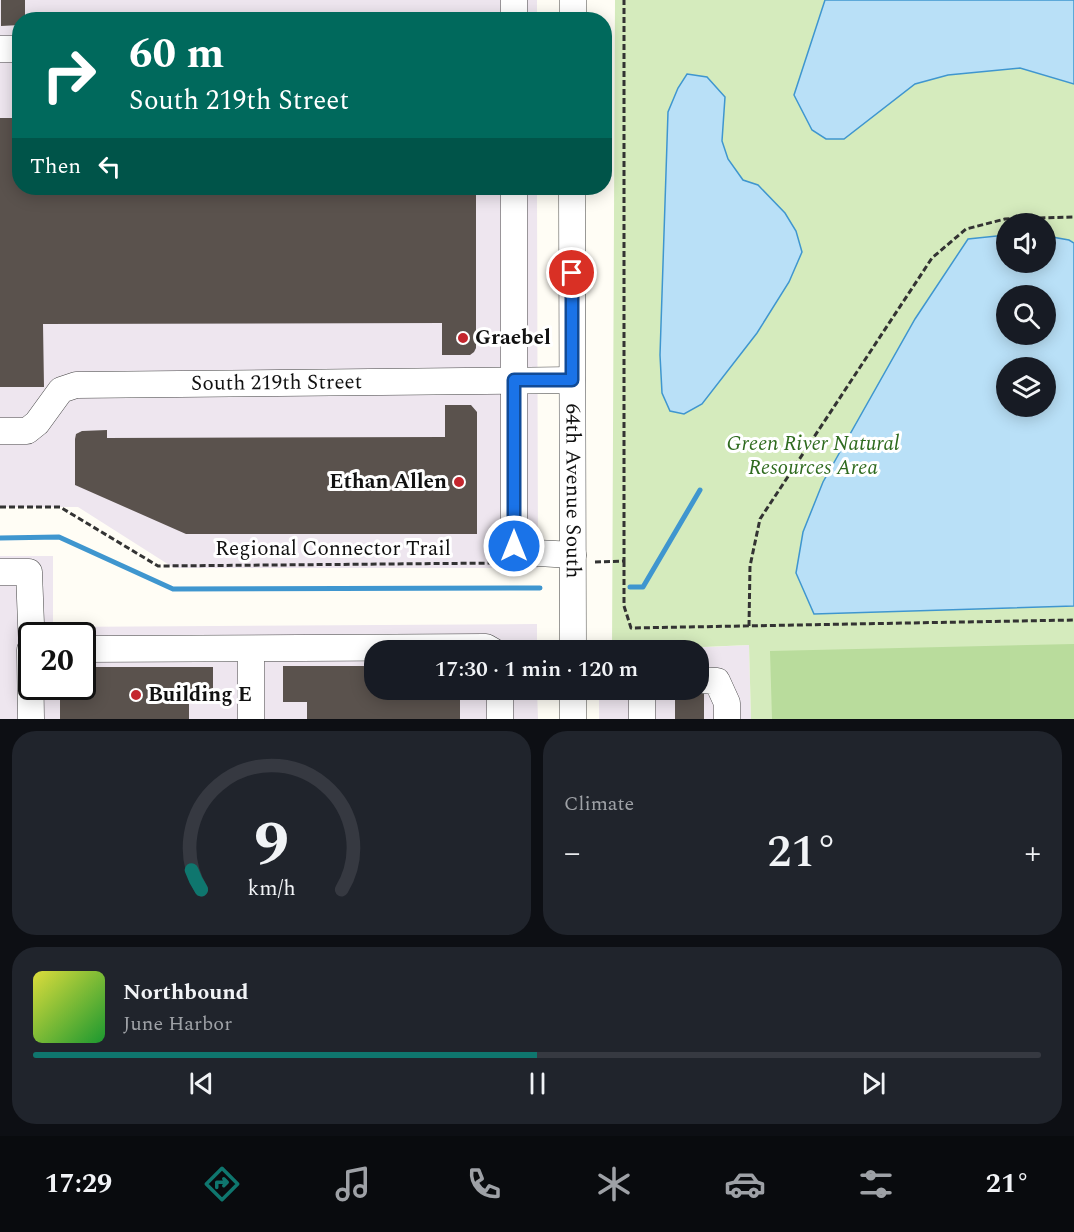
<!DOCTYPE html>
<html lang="en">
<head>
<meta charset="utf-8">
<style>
  body { margin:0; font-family:Spectral,serif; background:#20242c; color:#f1f3f6; height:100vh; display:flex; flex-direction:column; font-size:22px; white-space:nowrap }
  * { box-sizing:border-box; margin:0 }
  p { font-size:20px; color:#9ea1a6 }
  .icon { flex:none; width:33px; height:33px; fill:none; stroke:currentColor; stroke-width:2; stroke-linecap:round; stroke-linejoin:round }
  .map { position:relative; height:719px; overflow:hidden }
  .side { display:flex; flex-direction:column; gap:12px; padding:12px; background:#0d0f14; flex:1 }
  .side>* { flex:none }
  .top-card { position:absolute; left:12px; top:12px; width:600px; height:183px; border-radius:24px; box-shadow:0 3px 15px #0003; background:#00695c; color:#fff; overflow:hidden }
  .tools { position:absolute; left:996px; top:213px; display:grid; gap:12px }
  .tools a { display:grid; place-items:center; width:60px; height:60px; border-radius:50%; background:#171b24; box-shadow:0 3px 15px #0003; font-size:30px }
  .speed { position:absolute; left:18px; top:622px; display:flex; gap:12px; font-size:30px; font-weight:700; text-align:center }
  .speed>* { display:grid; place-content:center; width:78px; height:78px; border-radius:50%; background:#171b24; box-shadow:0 3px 15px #0003; line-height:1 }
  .speed .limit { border:3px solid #111; border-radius:9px; background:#fff; color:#111 }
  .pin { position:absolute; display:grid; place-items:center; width:51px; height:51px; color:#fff; margin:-26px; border:3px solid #fff; border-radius:50%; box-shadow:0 2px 6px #0007 }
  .me { position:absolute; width:66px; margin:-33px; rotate:0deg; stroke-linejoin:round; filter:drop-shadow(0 0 4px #0008) }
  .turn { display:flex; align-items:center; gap:21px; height:126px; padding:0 18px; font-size:27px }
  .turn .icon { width:78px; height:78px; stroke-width:2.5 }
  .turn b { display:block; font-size:42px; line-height:51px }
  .then { display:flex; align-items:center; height:57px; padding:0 18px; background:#0003; gap:12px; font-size:22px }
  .big { font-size:45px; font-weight:600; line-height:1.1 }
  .side .card { flex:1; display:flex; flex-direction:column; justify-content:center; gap:9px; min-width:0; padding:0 21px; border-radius:24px; background:#20242c }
  .side .dial { align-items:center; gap:0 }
  .dial svg { height:156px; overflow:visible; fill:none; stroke:#363941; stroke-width:7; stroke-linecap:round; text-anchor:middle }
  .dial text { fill:#f1f3f6; stroke:none }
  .song { display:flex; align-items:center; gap:18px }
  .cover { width:72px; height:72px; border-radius:9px; background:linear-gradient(135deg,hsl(60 70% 55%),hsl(130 70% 35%)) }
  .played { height:6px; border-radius:3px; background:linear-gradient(90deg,#0f766e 50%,#363941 50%) }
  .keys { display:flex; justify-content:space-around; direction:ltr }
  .heat { display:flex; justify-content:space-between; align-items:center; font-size:33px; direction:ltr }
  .side .tiles { flex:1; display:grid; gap:12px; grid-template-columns:1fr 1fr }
  .card:last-child { grid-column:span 2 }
  .trip { position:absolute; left:364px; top:640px; width:345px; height:60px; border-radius:24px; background:#171b24; box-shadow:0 3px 15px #0003; font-weight:600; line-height:60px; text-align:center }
  .menu { display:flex; height:96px; justify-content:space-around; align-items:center; background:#090b0e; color:#9ea1a6 }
  .menu .icon { width:42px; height:42px }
  .menu .current { color:#0f766e }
  .menu b { font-size:27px; color:#f1f3f6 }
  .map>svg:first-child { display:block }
  .industrial { fill:#eee6ef; fill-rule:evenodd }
  .green { fill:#d5ebbd; fill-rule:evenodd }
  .forest { fill:#b9dc9c }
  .water { fill:#b9e0f7; stroke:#3f96cf; stroke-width:1.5; fill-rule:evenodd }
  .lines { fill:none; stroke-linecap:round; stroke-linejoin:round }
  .stream { stroke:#3f96cf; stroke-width:5 }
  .building { fill:#5a524d }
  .minor-casing { stroke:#444; stroke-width:27 }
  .path { stroke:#333; stroke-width:3; stroke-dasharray:6 3; stroke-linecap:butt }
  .minor { stroke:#fff; stroke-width:26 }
  .route-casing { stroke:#114b97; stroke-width:15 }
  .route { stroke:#1a73e8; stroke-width:10 }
  .poi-dot { fill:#c4262e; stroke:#fff; stroke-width:2 }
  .labels { text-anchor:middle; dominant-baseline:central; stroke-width:6; stroke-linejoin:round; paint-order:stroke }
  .poi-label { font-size:21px; font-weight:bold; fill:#111; stroke:#fff; text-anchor:start }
  .street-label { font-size:21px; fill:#111; stroke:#fff }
  .park-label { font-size:21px; font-style:italic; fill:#2f6b1f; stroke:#fff }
</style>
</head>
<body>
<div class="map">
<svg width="1074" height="719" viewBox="0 0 1074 719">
  <rect width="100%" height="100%" fill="#fffdf5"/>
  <path class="industrial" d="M 0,0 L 537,0 L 537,20 L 20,20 L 20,188 L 537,188 L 538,568 L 174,568 L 78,507 L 0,507 Z
    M 0,556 L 53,556 L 53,627 L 537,624 L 537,651 L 375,651 L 375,690 L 537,690 L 538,719 L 0,719 ZM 32,636 L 82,636 L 82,687 L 32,687 Z
    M 749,645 L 751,719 L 599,719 L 599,690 L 699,690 L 699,651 L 628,651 Z"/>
  <path class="green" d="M 615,0 L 1074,0 L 1074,719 L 751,719 L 749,645 L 612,651 ZM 1006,224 L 1046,224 L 1046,262 L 1006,262 ZM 1006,296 L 1046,296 L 1046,334 L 1006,334 ZM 1006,368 L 1046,368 L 1046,406 L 1006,406 Z"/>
  <path class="forest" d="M 1074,644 L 1074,719 L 772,719 L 770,651 Z"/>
  <path class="water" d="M 825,0 L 1074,0 L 1074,84 L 1020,68 L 948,75 L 915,84 L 844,139 L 826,139 L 812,130 L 794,95 Z
    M 687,74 L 707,77 L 725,97 L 722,141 L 728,159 L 743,180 L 758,185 L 785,213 L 796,231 L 802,252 L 789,282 L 757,333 L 702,404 L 684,414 L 670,411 L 662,393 L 660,355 L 668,112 L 678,88 Z
    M 1006,235 L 1006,262 L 1046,262 L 1046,236 L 1069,240 L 1074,243 L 1074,606 L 814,614 L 796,573 L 803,532 L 823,482 L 915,319 L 968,239 ZM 1006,296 L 1046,296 L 1046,334 L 1006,334 ZM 1006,368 L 1046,368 L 1046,406 L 1006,406 Z"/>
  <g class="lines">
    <path class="stream" d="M 0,538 L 59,537 L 173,589 L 540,588
      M 630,587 L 643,587 L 700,490"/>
  </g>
  <path class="building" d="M 1,0 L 25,0 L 25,18 L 20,20 L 20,25 L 1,26 Z
    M 0,118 L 20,118 L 20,188 L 476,188 L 476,348 L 474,352 L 470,355 L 442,355 L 442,323 L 43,324 L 44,387 L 0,387 Z
    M 445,405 L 471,405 L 477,412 L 477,534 L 186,534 L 75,485 L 75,439 L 76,434 L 82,431 L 107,430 L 107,438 L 445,437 Z
    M 283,666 L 375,666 L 375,690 L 460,690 L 460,719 L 307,719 L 307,702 L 283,702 Z
    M 82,667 L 213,667 L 213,703 L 189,703 L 189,719 L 60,719 L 60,687 L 82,687 Z
    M 675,693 L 704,693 L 704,719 L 675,719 Z"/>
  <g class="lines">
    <defs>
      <g id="minor">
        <path d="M 514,0 L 514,20"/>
        <path d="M 573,20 L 573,0"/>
        <path d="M 0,49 L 20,49"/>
        <path d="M 514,188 L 514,546 L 519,552 L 573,555"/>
        <path id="s1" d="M 572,188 L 573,651"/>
        <path id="s2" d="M 0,431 L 27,431 L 37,423 L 61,390 L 76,385 L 572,380"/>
        <path d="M 0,572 L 29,572 L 32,650"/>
        <path d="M 82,649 L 486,647 L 493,651"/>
        <path d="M 251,649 L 251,719"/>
        <path d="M 30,650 L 31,719"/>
        <path d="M 699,680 L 717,681 L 727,703 L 727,719"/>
        <path d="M 500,690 L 500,719"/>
        <path d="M 573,719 L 573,690"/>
        <path d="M 642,719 L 642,690"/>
      </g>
    </defs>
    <use href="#minor" class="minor-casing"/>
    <path class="path" d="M 0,507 L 60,507 L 158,566 L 501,563
      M 624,561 L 624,606 L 631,628 L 1074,620
      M 595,562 L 624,561 L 624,0
      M 749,626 L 750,566 L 760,519 L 932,258 L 966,229 L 1005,219 L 1074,217"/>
    <use href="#minor" class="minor"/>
  </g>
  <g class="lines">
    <defs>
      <path id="route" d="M 514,546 L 514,380 L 572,380 L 572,273"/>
    </defs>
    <use href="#route" class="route-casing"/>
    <use href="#route" class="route"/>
  </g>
  <g class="poi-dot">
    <circle cx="463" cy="338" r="6"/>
    <circle cx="459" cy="482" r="6"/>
    <circle cx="136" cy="695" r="6"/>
  </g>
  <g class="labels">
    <g class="poi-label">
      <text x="475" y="338">Graebel</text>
      <text x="447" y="482" text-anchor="end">Ethan Allen</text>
      <text x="148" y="695">Building E</text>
    </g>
    <g class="street-label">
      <text stroke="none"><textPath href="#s2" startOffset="297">South 219th Street</textPath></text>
      <text stroke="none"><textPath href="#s1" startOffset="303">64th Avenue South</textPath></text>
      <text x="333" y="549">Regional Connector Trail</text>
    </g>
    <g class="park-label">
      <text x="813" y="444">Green River Natural<tspan x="813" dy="24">Resources Area</tspan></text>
    </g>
  </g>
</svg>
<div class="tools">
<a><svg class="icon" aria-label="sound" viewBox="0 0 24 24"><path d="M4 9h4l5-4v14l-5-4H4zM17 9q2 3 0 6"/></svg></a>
<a><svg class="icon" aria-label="search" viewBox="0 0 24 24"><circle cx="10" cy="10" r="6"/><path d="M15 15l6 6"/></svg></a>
<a><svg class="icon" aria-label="layers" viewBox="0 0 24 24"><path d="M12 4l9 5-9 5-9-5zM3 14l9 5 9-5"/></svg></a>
</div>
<div class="speed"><div class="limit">20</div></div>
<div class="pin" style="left:572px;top:273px;background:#d93025"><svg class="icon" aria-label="arrive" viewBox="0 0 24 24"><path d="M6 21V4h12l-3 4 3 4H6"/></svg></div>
<svg class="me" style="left:514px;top:546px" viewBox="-20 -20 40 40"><circle r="17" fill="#1a73e8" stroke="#fff" stroke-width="3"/><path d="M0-11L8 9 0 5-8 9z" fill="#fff"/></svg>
<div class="trip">17:30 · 1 min · 120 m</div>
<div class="top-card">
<div class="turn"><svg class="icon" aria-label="right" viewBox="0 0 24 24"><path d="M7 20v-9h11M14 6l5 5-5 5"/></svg><div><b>60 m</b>South 219th Street</div></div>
<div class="then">Then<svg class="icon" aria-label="left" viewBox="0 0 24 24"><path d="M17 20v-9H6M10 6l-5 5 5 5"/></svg></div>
</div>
</div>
<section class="side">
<div class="tiles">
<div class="card dial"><svg viewBox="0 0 100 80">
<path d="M14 69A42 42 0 1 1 86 69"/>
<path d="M14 69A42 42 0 0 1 9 59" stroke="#0f766e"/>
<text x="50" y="56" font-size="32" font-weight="700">9</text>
<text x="50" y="72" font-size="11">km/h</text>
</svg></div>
<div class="card"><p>Climate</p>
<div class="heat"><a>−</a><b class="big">21°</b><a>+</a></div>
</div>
<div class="card">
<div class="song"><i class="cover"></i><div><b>Northbound</b><p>June Harbor</p></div></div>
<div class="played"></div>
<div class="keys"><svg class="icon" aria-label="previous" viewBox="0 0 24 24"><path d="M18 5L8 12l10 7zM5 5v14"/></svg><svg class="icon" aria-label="pause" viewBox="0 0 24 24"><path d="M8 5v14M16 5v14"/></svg><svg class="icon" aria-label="next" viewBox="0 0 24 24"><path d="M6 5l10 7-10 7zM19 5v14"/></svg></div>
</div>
</div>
</section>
<nav class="menu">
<b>17:29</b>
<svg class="icon current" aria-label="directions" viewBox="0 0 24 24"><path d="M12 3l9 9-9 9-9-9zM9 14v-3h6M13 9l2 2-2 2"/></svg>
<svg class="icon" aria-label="music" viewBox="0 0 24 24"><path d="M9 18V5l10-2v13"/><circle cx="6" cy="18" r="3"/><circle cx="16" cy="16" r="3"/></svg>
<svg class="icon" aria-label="phone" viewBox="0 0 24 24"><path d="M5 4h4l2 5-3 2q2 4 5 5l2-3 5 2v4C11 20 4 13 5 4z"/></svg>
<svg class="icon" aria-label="climate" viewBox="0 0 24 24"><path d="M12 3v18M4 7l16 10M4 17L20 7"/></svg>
<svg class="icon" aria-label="car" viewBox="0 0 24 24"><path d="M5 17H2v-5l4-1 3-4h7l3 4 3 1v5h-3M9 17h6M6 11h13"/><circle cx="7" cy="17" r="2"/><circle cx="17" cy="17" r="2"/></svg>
<svg class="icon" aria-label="filters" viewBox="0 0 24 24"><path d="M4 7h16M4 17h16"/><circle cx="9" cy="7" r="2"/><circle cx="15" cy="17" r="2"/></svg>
<b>21°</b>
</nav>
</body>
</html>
